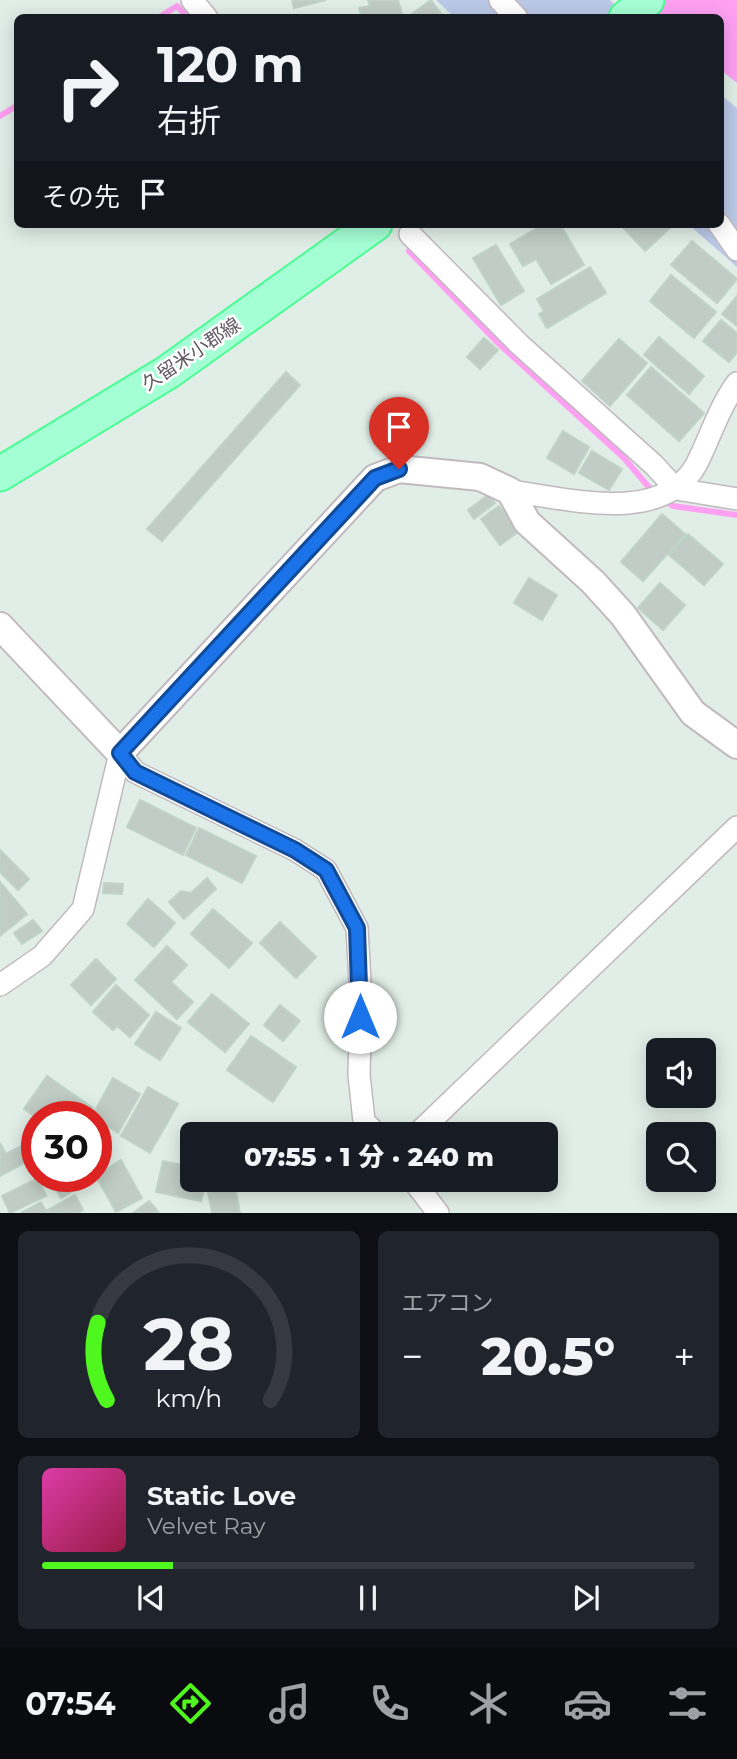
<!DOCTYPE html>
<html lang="ja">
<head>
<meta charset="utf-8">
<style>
  body { margin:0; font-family:Montserrat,"Noto Sans JP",sans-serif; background:#20242c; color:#f1f3f6; height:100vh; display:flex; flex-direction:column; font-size:26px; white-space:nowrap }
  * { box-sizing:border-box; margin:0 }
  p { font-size:23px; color:#9ea1a6 }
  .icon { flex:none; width:38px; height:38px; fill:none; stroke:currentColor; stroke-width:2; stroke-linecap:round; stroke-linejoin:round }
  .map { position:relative; height:1213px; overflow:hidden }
  .sheet { display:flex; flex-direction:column; gap:18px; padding:18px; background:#0d0f14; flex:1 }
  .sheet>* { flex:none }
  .hud { position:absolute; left:14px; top:14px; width:710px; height:214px; border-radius:10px; box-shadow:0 4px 18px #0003; background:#171b24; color:#f1f3f6; overflow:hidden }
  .controls { position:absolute; left:646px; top:1038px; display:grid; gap:14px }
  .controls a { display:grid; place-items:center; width:70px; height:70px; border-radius:10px; background:#171b24; box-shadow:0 4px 18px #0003; font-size:35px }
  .speed { position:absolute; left:21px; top:1101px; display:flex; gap:14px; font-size:35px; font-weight:700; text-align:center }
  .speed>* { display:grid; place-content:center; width:91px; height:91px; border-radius:50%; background:#171b24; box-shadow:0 4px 18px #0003; line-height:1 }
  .speed .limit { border:10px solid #d22; background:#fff; color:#111 }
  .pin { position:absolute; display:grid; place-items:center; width:60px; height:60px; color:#fff; margin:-72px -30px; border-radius:50% 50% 50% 0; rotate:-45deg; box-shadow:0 0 7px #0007 }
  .pin .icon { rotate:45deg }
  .me { position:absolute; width:77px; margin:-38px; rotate:0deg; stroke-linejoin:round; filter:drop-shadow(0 0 5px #0008) }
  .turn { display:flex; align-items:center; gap:24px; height:147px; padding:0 28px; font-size:32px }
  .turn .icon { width:91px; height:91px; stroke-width:2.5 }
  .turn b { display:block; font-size:49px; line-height:60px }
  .then { display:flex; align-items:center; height:66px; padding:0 28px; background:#0003; gap:14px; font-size:26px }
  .big { font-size:52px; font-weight:800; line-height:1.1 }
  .sheet .widget { flex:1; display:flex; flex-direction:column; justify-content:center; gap:10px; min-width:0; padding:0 24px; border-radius:10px; background:#20242c }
  .sheet .dial { align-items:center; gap:0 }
  .dial svg { height:182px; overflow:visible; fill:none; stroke:#363941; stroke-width:7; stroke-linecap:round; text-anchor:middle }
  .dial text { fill:#f1f3f6; stroke:none }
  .song { display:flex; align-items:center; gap:21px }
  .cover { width:84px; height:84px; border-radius:10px; background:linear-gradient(135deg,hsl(320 70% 55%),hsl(340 70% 35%)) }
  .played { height:7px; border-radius:4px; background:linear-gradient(90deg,#50f71e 20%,#363941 20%) }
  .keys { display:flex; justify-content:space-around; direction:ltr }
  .heat { display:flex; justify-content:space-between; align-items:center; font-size:38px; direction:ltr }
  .sheet .tiles { flex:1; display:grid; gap:18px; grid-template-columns:1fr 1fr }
  .widget:last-child { grid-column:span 2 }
  .trip { position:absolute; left:180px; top:1122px; width:378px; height:70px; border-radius:10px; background:#171b24; box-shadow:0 4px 18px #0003; font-weight:800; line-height:70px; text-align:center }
  .tabs { display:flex; height:112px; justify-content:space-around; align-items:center; background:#090b0e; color:#9ea1a6 }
  .tabs .icon { width:49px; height:49px }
  .tabs .current { color:#50f71e }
  .tabs b { font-size:32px; color:#f1f3f6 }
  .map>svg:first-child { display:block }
  .green { fill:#bbc9e8 }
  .water { fill:#ffa0f3 }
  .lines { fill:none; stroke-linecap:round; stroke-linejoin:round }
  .stream { stroke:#ffa0f3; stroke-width:6 }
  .building { fill:#c0ccc5; stroke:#bfd3c7; stroke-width:2 }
  .minor-casing { stroke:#c1b9bf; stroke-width:24 }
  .tertiary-casing { stroke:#c1b9bf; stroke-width:30 }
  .primary-casing { stroke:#4cfc94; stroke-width:37 }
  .minor { stroke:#fff; stroke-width:21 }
  .tertiary { stroke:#fff; stroke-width:26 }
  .primary { stroke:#a5ffd5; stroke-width:33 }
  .route-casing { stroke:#114b97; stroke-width:18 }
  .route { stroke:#1a73e8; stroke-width:12 }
  .labels { text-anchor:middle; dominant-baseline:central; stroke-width:5; stroke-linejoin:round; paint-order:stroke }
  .street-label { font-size:19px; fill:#635a61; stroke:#fff }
</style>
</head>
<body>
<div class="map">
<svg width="737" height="1213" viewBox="0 0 737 1213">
  <rect width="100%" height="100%" fill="#e1eee7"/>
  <path class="green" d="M 436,0 L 610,0 L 628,17 L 454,17 Z
    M 721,95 L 737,108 L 737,267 L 688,224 L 721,224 Z"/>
  <path class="water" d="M 640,0 L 737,0 L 737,83 L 721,70 L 721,18 L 658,17 Z"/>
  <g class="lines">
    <path class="stream" d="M 158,18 L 177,6 L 188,18
      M 0,116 L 18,105
      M 409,251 L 497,342 L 624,458 L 653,492
      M 661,499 L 673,506 L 737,515"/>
  </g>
  <path class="building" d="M 292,0 L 326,0 L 294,8 Z
    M 368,0 L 398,0 L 403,18 L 362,18 L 359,8 L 370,6 Z
    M 431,0 L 444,18 L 411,18 L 409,16 Z
    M 544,224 L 560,224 L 584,265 L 551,284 L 536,259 L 523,266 L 510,244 Z
    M 620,224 L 670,224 L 672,226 L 645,251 Z
    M 692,241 L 737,279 L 717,303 L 671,265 Z
    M 496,245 L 524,291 L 501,305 L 473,258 Z
    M 590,267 L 606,293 L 547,328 L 539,314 L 544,311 L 537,299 Z
    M 671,275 L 716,312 L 694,338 L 650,301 Z
    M 737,296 L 737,326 L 722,314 Z
    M 721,320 L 737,333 L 737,352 L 729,362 L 703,341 Z
    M 659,337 L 704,376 L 689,394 L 644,355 Z
    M 484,338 L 498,350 L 480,369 L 467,357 Z
    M 619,339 L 647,363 L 610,406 L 582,381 Z
    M 651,367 L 704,413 L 679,441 L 627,395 Z
    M 286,372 L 300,385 L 162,541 L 147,529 Z
    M 563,431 L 589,447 L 574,474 L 547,458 Z
    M 592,451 L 622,469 L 609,490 L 579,473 Z
    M 488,495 L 495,503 L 474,519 L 468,510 Z
    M 499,506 L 518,532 L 500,545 L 481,519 Z
    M 662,514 L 685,534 L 643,581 L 621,562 Z
    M 688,534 L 723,564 L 704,585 L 669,555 Z
    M 529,578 L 557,595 L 542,620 L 514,603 Z
    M 660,583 L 685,605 L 663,630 L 638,608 Z
    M 140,800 L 196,828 L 183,855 L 127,827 Z
    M 199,828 L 256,856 L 242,883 L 186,855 Z
    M 0,850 L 29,879 L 18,890 L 0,872 Z
    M 207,878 L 216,889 L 184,919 L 169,902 L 181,891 L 191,893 Z
    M 0,882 L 27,914 L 0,936 Z
    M 104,883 L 123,884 L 122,894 L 103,893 Z
    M 148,899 L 175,923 L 154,947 L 127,924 Z
    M 213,909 L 252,943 L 229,968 L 191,934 Z
    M 33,920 L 42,931 L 22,944 L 14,933 Z
    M 280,922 L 316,957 L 296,978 L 260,943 Z
    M 167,946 L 187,965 L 171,982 L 193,1002 L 177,1019 L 135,980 Z
    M 96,959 L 116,979 L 91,1005 L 71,985 Z
    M 116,985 L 149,1015 L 130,1037 L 117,1026 L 113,1030 L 93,1012 Z
    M 212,994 L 249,1024 L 225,1052 L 188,1022 Z
    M 280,1005 L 300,1021 L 283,1041 L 264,1025 Z
    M 156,1012 L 181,1028 L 160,1060 L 135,1044 Z
    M 251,1036 L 296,1067 L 273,1102 L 227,1070 Z
    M 47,1076 L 93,1108 L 87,1116 L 37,1118 L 24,1109 Z
    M 113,1078 L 140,1094 L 118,1133 L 92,1116 Z
    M 148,1087 L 178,1104 L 150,1153 L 121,1136 Z
    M 37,1138 L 37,1156 L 0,1176 L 0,1143 L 6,1154 Z
    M 121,1160 L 142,1198 L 116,1212 L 96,1176 Z
    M 163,1161 L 192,1167 L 192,1180 L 206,1180 L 201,1201 L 156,1192 Z
    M 48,1176 L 89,1176 L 91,1180 L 61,1198 Z
    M 38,1178 L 46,1196 L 10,1213 L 2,1196 Z
    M 235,1187 L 240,1213 L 212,1213 L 208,1192 Z
    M 75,1195 L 83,1210 L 78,1213 L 21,1213 L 41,1202 L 46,1211 Z
    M 149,1201 L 159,1213 L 133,1213 Z"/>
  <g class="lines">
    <defs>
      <path id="minor" d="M 192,0 L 207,18
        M 500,0 L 517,18
        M 719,224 L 737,250
        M 410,234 L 519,344 L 654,465 L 676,489 L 737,499
        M 510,491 C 566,498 662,526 696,465 C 710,438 719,407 737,383
        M 120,753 L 135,772 L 295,850 L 326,870 L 357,928 L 361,999 L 359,1075 L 364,1121 L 376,1134
        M 0,985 L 42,956 L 83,909 L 120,753
        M 417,1134 L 737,827
        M 413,1180 L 438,1213"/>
      <path id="tertiary" d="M 0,626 L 120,753 L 375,478 L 399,469 L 480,477 L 510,491 L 527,522 L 593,582 L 623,615 L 693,713 L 737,745"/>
      <path id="primary" d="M 626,18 L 647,0
        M 0,474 L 168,372 L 375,224"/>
    </defs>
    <use href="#minor" class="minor-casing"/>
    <use href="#tertiary" class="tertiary-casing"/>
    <use href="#primary" class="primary-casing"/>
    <use href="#minor" class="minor"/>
    <use href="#tertiary" class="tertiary"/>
    <use href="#primary" class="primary"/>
  </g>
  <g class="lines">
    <defs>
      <path id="route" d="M 360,1017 L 357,928 L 326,870 L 295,850 L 135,772 L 120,753 L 375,478 L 399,469"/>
    </defs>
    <use href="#route" class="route-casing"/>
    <use href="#route" class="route"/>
  </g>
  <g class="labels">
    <g class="street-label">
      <text transform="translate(191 354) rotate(-34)">久留米小郡線</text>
    </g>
  </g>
</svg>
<div class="controls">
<a><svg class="icon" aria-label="sound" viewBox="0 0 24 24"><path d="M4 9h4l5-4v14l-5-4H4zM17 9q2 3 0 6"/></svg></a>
<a><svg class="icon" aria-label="search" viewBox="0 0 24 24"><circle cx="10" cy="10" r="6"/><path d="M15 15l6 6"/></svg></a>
</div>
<div class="speed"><div class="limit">30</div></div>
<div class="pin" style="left:399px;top:469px;background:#d93025"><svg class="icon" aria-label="arrive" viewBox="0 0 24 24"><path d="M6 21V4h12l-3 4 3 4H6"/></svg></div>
<svg class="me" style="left:360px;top:1017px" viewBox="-20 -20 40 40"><circle r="19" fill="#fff"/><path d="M0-13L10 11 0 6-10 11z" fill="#1a73e8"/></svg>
<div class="trip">07:55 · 1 分 · 240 m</div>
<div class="hud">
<div class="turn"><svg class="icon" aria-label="right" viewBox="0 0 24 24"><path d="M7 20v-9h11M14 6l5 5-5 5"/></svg><div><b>120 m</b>右折</div></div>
<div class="then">その先<svg class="icon" aria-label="arrive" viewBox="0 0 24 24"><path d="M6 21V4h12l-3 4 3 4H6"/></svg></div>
</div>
</div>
<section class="sheet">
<div class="tiles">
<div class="widget dial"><svg viewBox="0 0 100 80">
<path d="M14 69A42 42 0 1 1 86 69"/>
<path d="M14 69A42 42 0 0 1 10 35" stroke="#50f71e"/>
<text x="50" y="56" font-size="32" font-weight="700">28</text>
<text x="50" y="72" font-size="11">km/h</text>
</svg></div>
<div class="widget"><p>エアコン</p>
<div class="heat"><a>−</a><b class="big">20.5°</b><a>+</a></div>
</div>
<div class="widget">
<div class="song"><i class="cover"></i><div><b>Static Love</b><p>Velvet Ray</p></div></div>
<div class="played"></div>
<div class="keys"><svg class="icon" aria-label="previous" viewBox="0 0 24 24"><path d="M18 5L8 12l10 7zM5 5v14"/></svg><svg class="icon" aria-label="pause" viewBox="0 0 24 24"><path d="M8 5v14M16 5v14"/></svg><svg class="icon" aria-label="next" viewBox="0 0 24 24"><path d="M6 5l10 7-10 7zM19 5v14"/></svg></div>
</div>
</div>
</section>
<nav class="tabs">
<b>07:54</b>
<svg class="icon current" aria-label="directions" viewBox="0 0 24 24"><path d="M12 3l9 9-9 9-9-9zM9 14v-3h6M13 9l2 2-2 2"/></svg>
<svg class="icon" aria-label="music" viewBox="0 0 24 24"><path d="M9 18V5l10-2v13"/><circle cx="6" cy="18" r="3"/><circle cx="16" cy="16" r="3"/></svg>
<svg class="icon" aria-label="phone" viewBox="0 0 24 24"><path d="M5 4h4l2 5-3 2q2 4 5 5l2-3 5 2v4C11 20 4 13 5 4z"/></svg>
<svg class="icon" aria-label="climate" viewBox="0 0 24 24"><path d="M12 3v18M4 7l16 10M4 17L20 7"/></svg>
<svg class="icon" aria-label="car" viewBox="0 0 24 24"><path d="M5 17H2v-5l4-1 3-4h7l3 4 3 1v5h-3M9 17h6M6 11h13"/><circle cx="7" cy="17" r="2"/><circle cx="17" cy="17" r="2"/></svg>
<svg class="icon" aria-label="filters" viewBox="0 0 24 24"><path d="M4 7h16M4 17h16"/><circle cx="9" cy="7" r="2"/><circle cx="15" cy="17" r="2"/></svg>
</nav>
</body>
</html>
